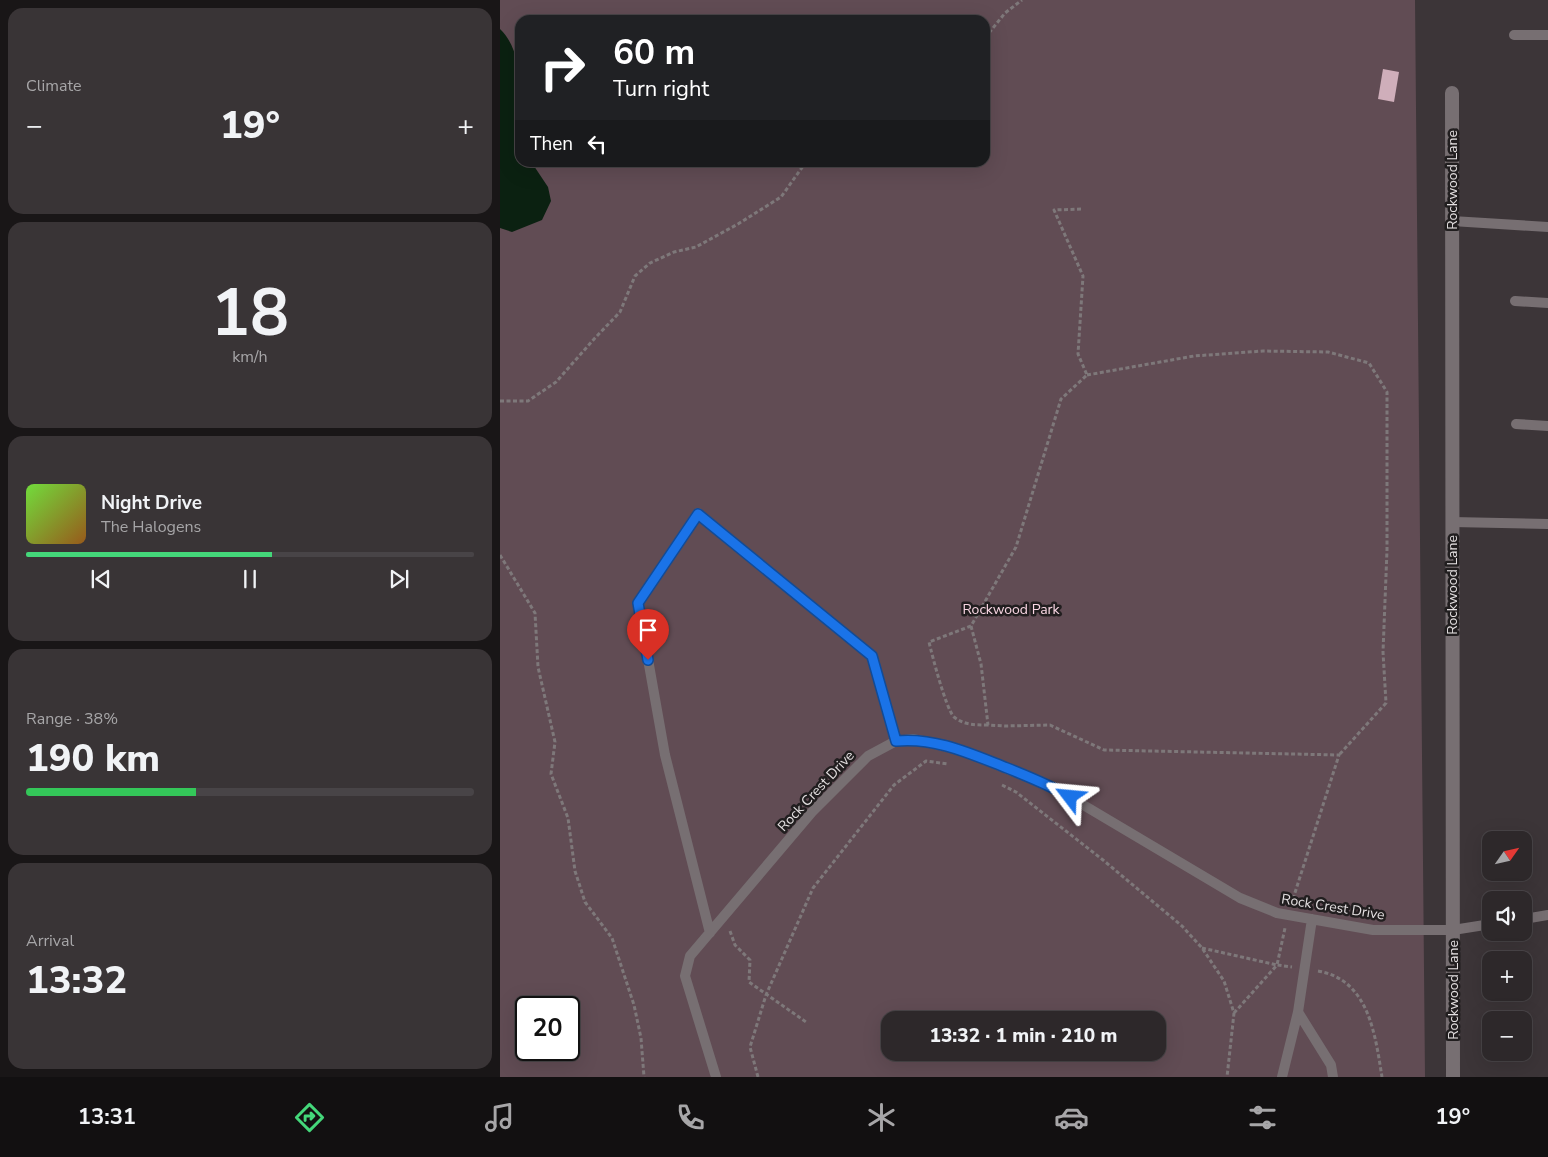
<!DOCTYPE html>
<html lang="en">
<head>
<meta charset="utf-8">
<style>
  body { margin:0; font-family:"Nunito Sans",sans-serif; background:#393436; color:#f1f3f6; height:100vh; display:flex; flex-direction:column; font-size:19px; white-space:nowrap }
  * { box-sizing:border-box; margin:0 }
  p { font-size:16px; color:#a7a6a8 }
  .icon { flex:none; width:28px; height:28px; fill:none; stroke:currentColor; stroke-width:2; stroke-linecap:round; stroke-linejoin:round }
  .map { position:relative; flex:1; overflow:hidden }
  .side { display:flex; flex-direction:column; gap:8px; padding:8px; background:#191617; width:500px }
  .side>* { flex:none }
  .hud { position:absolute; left:15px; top:15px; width:475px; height:152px; border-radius:15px; box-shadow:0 5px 20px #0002,0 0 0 1px #484447; background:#202124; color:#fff; overflow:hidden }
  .needle { width:32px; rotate:56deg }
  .controls { position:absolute; left:982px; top:831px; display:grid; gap:10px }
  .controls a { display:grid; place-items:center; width:50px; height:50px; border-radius:10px; background:#2d282a; box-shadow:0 5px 20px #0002,0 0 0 1px #484447; font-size:25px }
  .speed { position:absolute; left:15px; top:996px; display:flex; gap:10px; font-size:25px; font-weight:700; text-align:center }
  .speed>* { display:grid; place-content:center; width:65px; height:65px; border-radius:50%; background:#2d282a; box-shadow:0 5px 20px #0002,0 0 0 1px #484447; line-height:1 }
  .speed .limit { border:2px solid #111; border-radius:8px; background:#fff; color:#111 }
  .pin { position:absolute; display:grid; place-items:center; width:42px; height:42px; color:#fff; margin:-51px -21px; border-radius:50% 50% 50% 0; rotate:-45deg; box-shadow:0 0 5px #0007 }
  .pin .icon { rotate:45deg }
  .me { position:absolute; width:55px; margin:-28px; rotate:299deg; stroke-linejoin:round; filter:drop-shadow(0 0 4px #0008) }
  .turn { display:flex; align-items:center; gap:18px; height:105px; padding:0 15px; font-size:22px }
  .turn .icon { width:65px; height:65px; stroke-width:2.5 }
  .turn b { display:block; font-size:35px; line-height:42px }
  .then { display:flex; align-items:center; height:48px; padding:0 15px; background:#0003; gap:10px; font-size:19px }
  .big { font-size:38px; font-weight:800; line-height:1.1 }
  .side .widget { flex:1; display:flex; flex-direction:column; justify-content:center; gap:8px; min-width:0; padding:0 18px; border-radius:15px; background:#393436 }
  .side .dial { align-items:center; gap:0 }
  .dial b { font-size:65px; line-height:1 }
  .song { display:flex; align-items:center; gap:15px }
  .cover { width:60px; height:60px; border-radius:8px; background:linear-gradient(135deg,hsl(100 70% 55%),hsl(30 70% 35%)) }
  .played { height:5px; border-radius:2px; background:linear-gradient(90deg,#44d77a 55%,#484447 55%) }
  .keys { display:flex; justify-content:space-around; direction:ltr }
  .heat { display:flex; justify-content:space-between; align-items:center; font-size:28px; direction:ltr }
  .charge { height:8px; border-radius:4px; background:linear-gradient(90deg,#34c759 38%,#484447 0) }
  .trip { position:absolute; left:381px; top:1011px; width:285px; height:50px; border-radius:15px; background:#2d282a; box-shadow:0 5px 20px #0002,0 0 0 1px #484447; font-weight:800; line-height:50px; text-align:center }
  .tab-bar { display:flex; height:80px; justify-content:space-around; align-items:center; background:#121011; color:#a7a6a8 }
  .tab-bar .icon { width:35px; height:35px }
  .tab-bar .active { color:#44d77a }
  .tab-bar b { font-size:22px; color:#f1f3f6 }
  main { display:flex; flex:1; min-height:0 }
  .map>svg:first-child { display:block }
  .green { fill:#614c54; fill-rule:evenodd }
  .water { fill:#0b2111 }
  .building { fill:#cfaeba }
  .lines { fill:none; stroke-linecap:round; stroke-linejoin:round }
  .path { stroke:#7e787a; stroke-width:3; stroke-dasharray:4 2.5; stroke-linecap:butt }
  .service { stroke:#776f72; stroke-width:10 }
  .minor { stroke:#776f72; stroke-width:14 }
  .route-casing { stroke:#114b97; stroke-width:12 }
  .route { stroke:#1a73e8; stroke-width:9 }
  .labels { text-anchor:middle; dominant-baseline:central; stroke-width:5; stroke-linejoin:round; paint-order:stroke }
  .street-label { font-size:14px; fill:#e4e0e1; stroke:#211e1f }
  .park-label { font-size:14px; fill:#f9d6e3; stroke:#211e1f }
</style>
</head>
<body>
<main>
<section class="side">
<div class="widget"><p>Climate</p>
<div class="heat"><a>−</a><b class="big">19°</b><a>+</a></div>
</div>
<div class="widget dial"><b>18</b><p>km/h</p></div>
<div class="widget">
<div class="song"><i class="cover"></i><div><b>Night Drive</b><p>The Halogens</p></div></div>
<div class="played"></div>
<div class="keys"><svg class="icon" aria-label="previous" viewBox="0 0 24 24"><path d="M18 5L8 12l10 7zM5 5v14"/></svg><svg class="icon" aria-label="pause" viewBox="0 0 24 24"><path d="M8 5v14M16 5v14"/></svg><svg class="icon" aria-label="next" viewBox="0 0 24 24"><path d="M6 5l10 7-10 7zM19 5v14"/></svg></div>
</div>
<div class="widget"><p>Range · 38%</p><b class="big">190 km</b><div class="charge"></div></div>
<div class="widget"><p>Arrival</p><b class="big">13:32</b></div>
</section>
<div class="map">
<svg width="1048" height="1077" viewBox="0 0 1048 1077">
  <rect width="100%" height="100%" fill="#3c3538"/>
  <path class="green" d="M 0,0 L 915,0 L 925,1077 L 0,1077 ZM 20,20 L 485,20 L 485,162 L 20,162 ZM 26,1008 L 69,1008 L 69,1050 L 26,1050 ZM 390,1020 L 658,1020 L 658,1052 L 390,1052 Z"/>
  <path class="water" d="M 0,29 C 22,50 20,87 19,115 C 19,131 20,147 20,162 L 32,163 L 48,187 L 51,201 L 42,220 L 12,232 L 0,228 Z"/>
  <path class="building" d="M 883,69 L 899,72 L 894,102 L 878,99 Z"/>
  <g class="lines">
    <path class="path" d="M 485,38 L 505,13 L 522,0
      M 581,209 L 554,210 L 583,276 L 578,354 L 587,375 L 561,399 L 516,547 L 471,626 L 481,664 L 488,725 L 505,726 L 550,725 L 604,750 L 839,755 L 792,902
      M 587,375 L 694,356 L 763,351 L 828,352 L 869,363 L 887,392 L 887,550 L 883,652 L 886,703 L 839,755
      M 0,401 L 28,401 L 56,382 L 95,338 L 120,312 L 135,276 L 150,263 L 174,252 L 196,247 L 238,224 L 281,197 L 306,162
      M 0,555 L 35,613 L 38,667 L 55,742 L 51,774 L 68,818 L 75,871 L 85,902 L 112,938 L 134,1005 L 141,1038 L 144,1077
      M 471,626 L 429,642 C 432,655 446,709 454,717 C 464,725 475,725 488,725
      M 502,785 L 516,792 L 603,860 L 682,926 L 702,948 L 724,981 L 734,1013 L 727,1077
      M 230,931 L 235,945 L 250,960 L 249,982 L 306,1022
      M 702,948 L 777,965 L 785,928
      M 818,971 C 869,980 875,1034 882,1077
      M 734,1013 L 777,965 L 792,967
      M 258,1077 L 250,1047 L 266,995 L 313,888 L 394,785 L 426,761 L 448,764"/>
    <path class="service" d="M 1014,35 L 1048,35
      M 952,221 L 1048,227
      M 1015,301 L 1048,303
      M 1016,424 L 1048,426
      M 952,522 L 1048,524
      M 1024,919 L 1048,915
      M 210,933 L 165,755 L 138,603 L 198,513 L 372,656 L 396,741
      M 798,1012 L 831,1065 L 833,1077
      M 216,1077 L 185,976 L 190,956 L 312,812 L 368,756 L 396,741 L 413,739 L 458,749 L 553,787 L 740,898 L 777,913 L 873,930 L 953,930 L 991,924
      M 782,1077 L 798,1012 L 812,919"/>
    <path class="minor" d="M 952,93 L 953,1077"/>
  </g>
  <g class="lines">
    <defs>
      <path id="route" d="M 148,660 L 138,603 L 198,514 L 372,656 L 396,741 C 435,737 471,754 507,768 C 529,777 550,785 570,797"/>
    </defs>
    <use href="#route" class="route-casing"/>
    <use href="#route" class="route"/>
  </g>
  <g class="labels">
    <g class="street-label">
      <text transform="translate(952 180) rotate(-90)">Rockwood Lane</text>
      <text transform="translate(952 585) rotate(-90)">Rockwood Lane</text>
      <text transform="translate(316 791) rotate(-47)">Rock Crest Drive</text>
      <text transform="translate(833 907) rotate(9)">Rock Crest Drive</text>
      <text transform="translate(953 990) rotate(-90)">Rockwood Lane</text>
    </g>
    <g class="park-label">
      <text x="511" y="609">Rockwood Park</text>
    </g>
  </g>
</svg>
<div class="controls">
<a><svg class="needle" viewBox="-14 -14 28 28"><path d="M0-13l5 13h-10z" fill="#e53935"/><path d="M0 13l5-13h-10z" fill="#a7a6a8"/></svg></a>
<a><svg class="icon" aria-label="sound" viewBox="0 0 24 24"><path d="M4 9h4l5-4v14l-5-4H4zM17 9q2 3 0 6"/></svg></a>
<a>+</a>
<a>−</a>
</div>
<div class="speed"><div class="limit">20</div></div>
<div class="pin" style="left:148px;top:660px;background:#d93025"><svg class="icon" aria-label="arrive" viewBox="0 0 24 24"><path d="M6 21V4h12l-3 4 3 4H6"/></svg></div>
<svg class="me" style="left:570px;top:797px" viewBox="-20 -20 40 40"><path d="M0-17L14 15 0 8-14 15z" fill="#1a73e8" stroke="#fff" stroke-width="4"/></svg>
<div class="trip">13:32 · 1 min · 210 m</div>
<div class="hud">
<div class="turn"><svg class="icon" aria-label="right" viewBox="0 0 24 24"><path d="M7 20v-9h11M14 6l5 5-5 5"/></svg><div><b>60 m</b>Turn right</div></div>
<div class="then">Then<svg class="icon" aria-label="left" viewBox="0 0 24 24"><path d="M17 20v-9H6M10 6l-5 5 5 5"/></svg></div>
</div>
</div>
</main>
<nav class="tab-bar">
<b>13:31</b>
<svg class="icon active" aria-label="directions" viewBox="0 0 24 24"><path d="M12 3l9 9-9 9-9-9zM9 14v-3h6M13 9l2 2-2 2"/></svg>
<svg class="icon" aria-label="music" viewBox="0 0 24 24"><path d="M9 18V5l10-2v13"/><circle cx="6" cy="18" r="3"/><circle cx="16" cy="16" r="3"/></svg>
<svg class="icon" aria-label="phone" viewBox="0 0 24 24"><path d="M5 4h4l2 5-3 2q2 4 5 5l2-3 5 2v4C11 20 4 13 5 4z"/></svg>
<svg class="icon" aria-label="climate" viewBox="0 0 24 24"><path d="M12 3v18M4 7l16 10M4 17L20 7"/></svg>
<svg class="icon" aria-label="car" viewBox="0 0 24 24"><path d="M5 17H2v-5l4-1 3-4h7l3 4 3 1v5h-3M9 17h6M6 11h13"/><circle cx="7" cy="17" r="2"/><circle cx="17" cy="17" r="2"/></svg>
<svg class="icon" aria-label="filters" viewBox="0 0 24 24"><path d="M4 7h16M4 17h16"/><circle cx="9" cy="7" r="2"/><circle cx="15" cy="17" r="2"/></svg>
<b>19°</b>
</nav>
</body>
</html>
